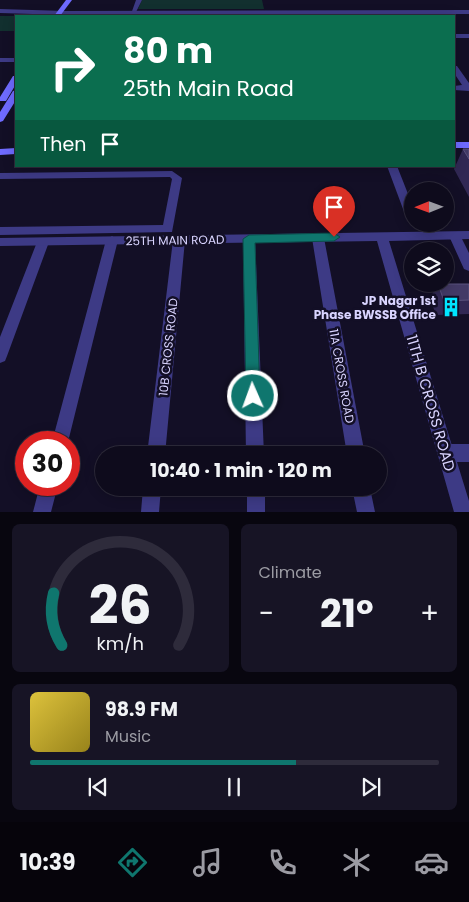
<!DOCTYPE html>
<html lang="en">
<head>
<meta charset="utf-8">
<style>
  body { margin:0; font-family:Poppins,sans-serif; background:#171425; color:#f1f3f6; height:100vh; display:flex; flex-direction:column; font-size:19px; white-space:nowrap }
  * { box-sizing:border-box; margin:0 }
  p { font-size:16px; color:#9b9ba3 }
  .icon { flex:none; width:28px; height:28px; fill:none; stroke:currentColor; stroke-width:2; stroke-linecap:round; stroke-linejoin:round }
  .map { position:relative; height:512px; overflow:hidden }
  .side { display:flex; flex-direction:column; gap:12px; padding:12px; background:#08060f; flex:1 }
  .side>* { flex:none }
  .banner { position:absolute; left:15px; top:15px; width:440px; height:152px; border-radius:0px; box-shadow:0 2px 12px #0003,0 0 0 1px #2e2b3b; background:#0b6e4f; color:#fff; overflow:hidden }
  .needle { width:32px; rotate:269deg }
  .tools { position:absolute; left:404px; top:182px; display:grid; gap:10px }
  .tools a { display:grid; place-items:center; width:50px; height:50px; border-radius:50%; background:#0e0b1c; box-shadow:0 2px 12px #0003,0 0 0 1px #2e2b3b; font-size:25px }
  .speed { position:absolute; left:15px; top:431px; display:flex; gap:10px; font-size:25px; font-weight:700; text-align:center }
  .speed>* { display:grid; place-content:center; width:65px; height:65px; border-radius:50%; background:#0e0b1c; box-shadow:0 2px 12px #0003,0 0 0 1px #2e2b3b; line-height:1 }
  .speed .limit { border:8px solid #d22; background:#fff; color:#111 }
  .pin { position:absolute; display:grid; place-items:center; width:42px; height:42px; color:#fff; margin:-51px -21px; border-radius:50% 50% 50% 0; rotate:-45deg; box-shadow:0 0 5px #0007 }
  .pin .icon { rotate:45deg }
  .me { position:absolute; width:55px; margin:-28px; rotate:358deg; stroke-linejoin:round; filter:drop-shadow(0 0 4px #0008) }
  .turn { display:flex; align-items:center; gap:18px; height:105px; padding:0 25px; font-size:22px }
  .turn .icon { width:65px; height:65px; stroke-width:2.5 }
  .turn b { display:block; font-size:35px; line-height:42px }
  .then { display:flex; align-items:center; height:48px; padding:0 25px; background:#0003; gap:10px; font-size:19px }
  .big { font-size:38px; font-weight:700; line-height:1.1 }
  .side .card { flex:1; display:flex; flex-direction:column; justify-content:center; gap:8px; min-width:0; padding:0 18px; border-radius:8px; background:#171425 }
  .side .dial { align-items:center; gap:0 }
  .dial svg { height:130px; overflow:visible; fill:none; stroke:#2e2b3b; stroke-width:7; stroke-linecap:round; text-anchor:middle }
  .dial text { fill:#f1f3f6; stroke:none }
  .song { display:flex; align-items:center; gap:15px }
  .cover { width:60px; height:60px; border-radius:8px; background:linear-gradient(135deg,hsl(50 70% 55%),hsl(50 70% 35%)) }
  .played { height:5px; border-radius:2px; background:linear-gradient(90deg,#0f766e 65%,#2e2b3b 65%) }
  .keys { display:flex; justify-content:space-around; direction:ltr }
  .heat { display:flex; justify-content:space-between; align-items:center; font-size:28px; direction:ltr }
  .side .tiles { flex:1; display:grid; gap:12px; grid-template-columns:1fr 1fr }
  .card:last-child { grid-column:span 2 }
  .trip { position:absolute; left:95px; top:446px; width:292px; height:50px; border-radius:25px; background:#0e0b1c; box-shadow:0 2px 12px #0003,0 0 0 1px #2e2b3b; font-weight:700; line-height:50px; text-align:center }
  .menu { display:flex; height:80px; justify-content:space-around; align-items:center; background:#06040b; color:#9b9ba3 }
  .menu .icon { width:35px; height:35px }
  .menu .on { color:#0f766e }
  .menu b { font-size:22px; color:#f1f3f6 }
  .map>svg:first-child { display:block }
  .green { fill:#12302f }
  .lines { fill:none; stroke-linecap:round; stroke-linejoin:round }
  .minor { fill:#3d3a85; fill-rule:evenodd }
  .tertiary { fill:#3d3a85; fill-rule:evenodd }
  .secondary { fill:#6f6bff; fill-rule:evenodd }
  .wall { fill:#312854 }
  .building { fill:#433a66; stroke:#5a527e }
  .route { fill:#0f766e; stroke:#0a4d48 }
  .labels { text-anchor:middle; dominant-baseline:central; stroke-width:5; stroke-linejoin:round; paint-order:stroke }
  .street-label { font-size:12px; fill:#d9d4ff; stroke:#130f26 }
  .poi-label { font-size:12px; font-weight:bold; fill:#d9d4ff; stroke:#130f26; text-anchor:end }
  .near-street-label { font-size:15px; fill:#d9d4ff; stroke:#130f26 }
</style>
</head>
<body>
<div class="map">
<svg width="469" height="512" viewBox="0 0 469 512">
  <rect width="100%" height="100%" fill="#130f26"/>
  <path class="green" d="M 142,0 L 262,0 L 264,9 L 138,9 Z
    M 0,16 L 34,16 L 16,16 L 16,31 L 0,31 Z"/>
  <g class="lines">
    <path class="minor" d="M 136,0 L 142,0 L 135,14 L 131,14 Z
      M 0,9 L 65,11 L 68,13 L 65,15 L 0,13 Z
      M 454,34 L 469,34 L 469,38 L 454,38 Z
      M 0,58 L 16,58 L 16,62 L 0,62 Z
      M 454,66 L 457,66 L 469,83 L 469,91 L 454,90 L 454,86 L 462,85 L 454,73 Z
      M 172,171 L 182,178 L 172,232 L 0,235 L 0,227 L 163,225 L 172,179 L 170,177 L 0,179 L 0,173 Z
      M 455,232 L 459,233 L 469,253 L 469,271 L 464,269 L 449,236 Z
      M 318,234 L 324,238 L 365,455 L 347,455 L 312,238 Z
      M 249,235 L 255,239 L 264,455 L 246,455 L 243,239 Z
      M 112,236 L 118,240 L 68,442 L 52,442 L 106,240 Z
      M 179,236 L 185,240 L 165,455 L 147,455 L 173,240 Z
      M 43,238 L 49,242 L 7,356 L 5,361 L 0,363 L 0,337 L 37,242 Z
      M 446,444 L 469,444 L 469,462 L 446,462 L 440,459 L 437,453 L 440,447 Z
      M 40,485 L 58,485 L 51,512 L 33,512 Z
      M 143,488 L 161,488 L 159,512 L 141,512 Z
      M 247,488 L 265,488 L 265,512 L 247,512 Z
      M 352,488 L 370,488 L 375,512 L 357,512 Z"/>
    <path class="tertiary" d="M 469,10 L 469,14 L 65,15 L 62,13 L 65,11 Z
      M 387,166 L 397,166 L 412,204 L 412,221 L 408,220 L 406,217 Z
      M 469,231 L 469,239 L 389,241 L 469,501 L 469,512 L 454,512 L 377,241 L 0,246 L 0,238 Z"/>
    <path class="secondary" d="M 66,0 L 72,0 L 60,16 L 54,16 Z
      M 13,76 L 16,76 L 16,84 L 6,101 L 0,101 L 0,97 Z
      M 16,90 L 16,100 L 3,121 L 0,122 L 0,112 L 13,91 Z
      M 454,142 L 469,142 L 469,148 L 454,148 Z
      M 16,148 L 16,154 L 0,155 L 0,149 Z"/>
  </g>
  <path class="wall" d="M 463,149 L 469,149 L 469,197 L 454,169 Z
    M 438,284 L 469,284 L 469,314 L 436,315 L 430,298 Z"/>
  <path class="building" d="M 463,149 L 469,149 L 469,159 Z
    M 438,284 L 469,284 L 469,300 L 444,301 Z"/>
  <path class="route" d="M 334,233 L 340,237 L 334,241 L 255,243 L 260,396 L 258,401 L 253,403 L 248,401 L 246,396 L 243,239 L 249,235 Z"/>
  <defs>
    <symbol id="building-bare" viewBox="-9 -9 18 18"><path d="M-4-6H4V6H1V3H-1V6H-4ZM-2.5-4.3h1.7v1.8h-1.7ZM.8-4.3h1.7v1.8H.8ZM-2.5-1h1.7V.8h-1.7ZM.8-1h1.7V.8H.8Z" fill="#00e5ff" stroke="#130f26" stroke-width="2.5" paint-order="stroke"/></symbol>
  </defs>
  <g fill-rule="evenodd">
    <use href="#building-bare" x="437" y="293" width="28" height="28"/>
  </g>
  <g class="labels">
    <g class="street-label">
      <text transform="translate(175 240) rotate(-1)">25TH MAIN ROAD</text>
      <text transform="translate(168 347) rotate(-84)">10B CROSS ROAD</text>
      <text transform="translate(342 376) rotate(80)">11A CROSS ROAD</text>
    </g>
    <g class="poi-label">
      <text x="436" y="300">JP Nagar 1st<tspan x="436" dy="14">Phase BWSSB Office</tspan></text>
    </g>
    <g class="near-street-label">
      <text transform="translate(431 403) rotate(74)">11TH B CROSS ROAD</text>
    </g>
  </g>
</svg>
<div class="tools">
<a><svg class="needle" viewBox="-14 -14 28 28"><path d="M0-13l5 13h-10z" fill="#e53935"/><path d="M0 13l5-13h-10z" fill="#9b9ba3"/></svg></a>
<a><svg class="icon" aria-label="layers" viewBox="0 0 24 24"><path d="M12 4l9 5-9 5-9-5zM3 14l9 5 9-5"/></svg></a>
</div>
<div class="speed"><div class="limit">30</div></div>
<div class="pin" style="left:334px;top:237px;background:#d93025"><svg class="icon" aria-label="arrive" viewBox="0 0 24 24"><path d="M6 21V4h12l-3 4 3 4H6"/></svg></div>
<svg class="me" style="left:253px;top:396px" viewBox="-20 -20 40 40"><circle r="17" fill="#0f766e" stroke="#fff" stroke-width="3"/><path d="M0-11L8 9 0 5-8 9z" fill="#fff"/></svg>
<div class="trip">10:40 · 1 min · 120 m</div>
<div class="banner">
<div class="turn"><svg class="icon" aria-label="right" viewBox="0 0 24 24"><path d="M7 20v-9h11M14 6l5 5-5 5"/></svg><div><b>80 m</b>25th Main Road</div></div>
<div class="then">Then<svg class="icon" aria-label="arrive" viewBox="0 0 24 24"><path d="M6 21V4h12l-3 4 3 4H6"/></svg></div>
</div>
</div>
<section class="side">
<div class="tiles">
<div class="card dial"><svg viewBox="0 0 100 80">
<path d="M14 69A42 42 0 1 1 86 69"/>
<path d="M14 69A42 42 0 0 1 9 37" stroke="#0f766e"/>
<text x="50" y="56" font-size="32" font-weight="700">26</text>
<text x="50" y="72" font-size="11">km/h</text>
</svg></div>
<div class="card"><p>Climate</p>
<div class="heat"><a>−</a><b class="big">21°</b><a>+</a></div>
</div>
<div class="card">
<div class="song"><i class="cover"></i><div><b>98.9 FM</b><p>Music</p></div></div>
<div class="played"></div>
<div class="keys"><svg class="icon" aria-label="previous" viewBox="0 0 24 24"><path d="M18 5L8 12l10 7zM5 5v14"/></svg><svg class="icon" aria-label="pause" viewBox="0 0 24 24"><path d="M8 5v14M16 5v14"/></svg><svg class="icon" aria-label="next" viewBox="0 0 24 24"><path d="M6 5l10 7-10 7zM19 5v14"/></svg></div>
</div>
</div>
</section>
<nav class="menu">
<b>10:39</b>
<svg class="icon on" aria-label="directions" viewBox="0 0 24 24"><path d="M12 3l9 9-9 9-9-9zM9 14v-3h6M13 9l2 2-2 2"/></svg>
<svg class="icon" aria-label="music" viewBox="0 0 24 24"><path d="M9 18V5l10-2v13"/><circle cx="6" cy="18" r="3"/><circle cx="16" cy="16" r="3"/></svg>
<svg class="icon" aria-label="phone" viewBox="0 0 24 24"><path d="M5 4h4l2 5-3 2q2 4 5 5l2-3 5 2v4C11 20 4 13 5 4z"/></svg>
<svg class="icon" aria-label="climate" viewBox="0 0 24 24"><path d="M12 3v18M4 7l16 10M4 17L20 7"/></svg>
<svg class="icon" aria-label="car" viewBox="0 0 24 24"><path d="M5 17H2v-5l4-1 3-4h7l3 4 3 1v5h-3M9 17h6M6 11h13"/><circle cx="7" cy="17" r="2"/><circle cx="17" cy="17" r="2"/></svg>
</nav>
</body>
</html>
